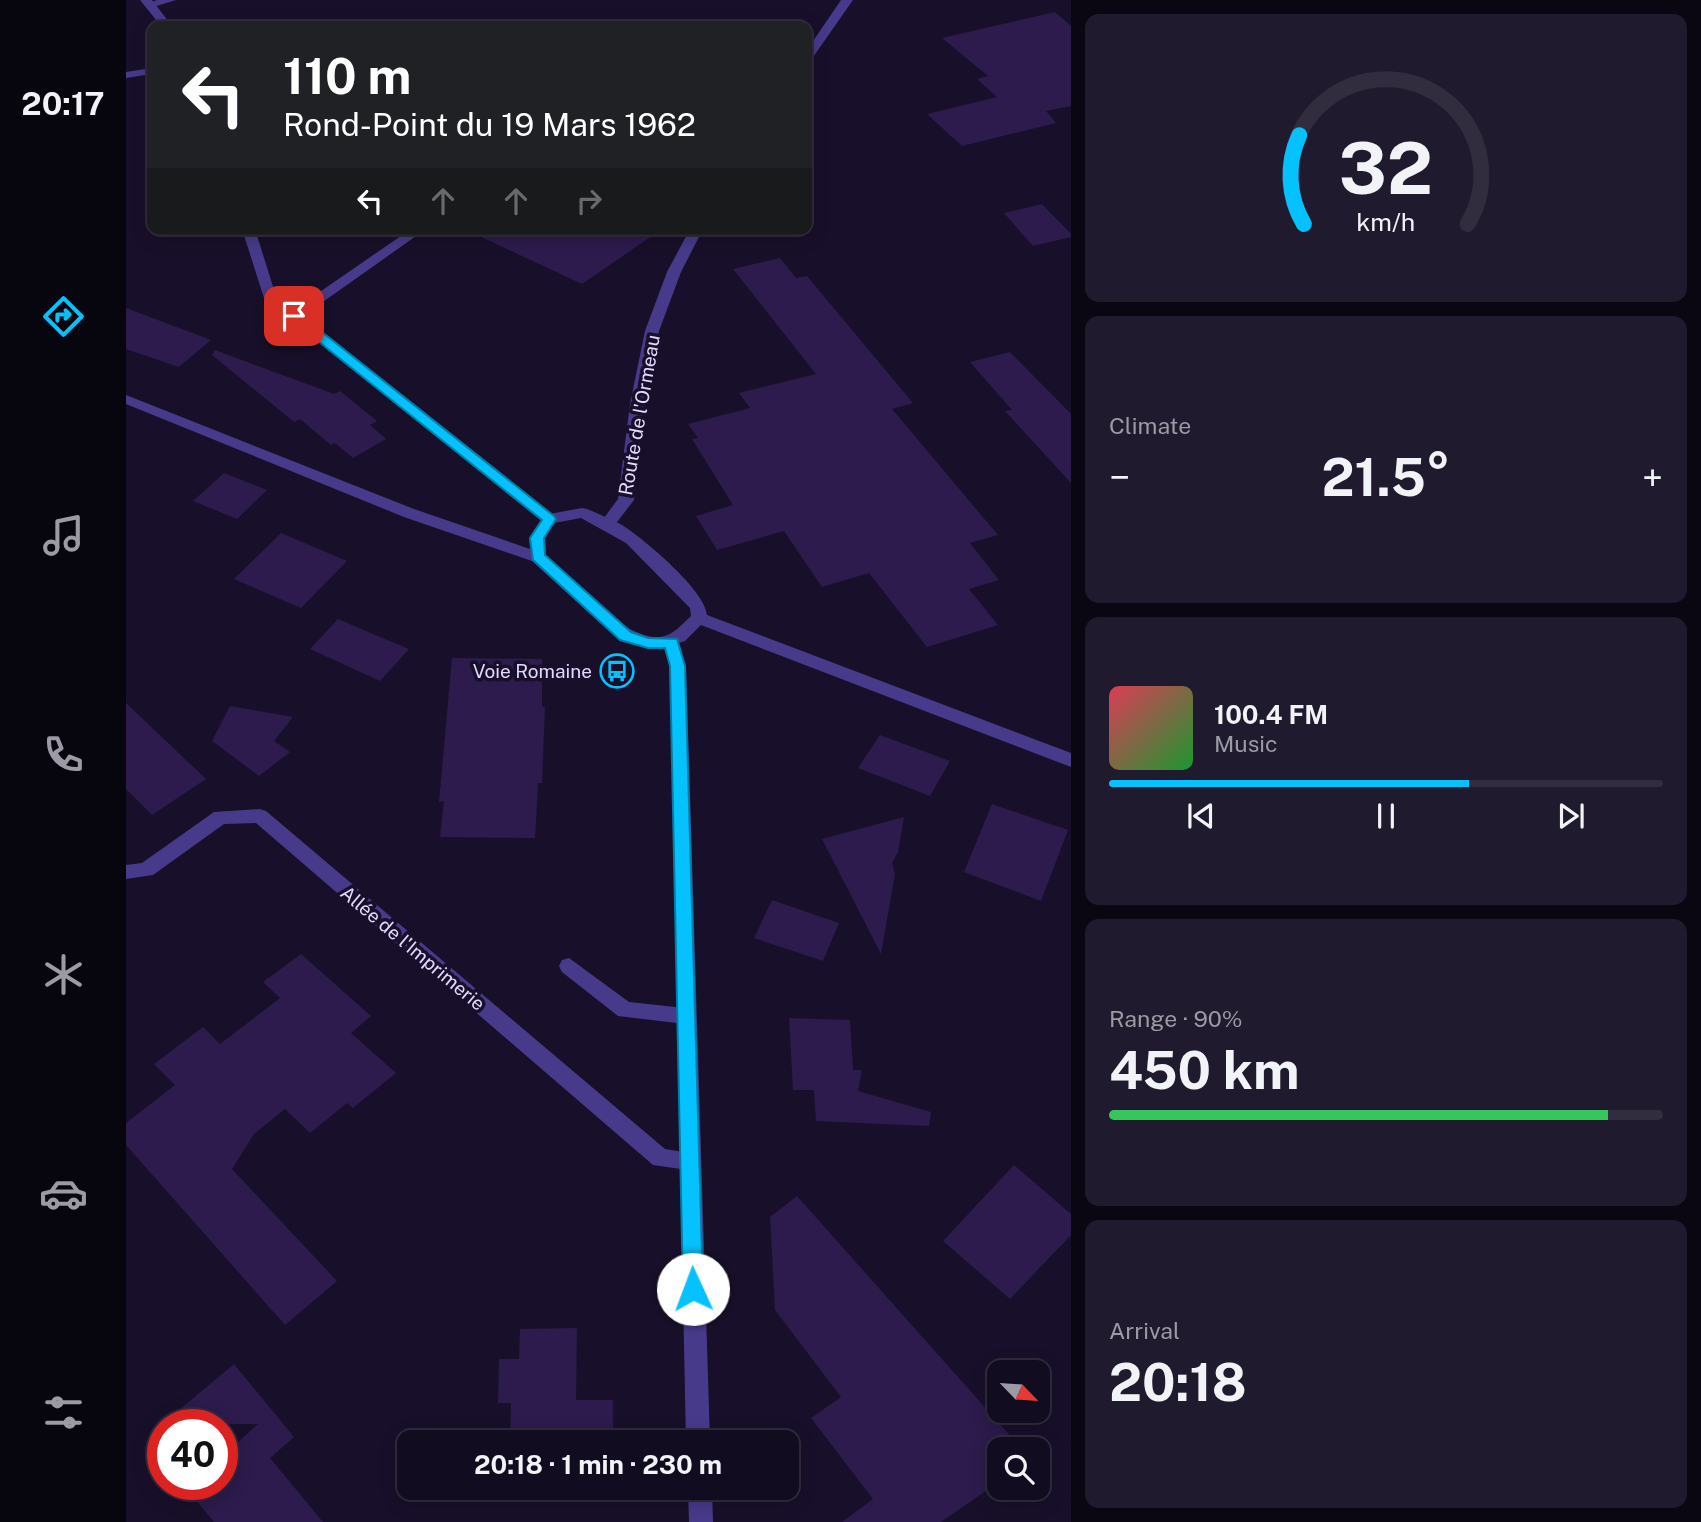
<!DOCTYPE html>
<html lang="en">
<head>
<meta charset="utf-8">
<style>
  body { margin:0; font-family:"Public Sans",sans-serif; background:#1f1a2d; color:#f1f3f6; height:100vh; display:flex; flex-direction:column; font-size:26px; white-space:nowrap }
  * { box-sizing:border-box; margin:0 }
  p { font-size:23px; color:#9c9ba5 }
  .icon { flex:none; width:38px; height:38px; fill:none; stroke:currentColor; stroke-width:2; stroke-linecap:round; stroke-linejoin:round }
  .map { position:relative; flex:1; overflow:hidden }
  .panel { display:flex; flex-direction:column; gap:14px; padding:14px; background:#0a0712; width:630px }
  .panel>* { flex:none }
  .guide { position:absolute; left:21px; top:21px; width:665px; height:214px; border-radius:14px; box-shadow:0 4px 18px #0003,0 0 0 2px #312c3e; background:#202124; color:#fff; overflow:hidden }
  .needle { width:46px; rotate:115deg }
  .controls { position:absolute; left:861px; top:1360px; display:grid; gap:14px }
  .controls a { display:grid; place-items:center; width:63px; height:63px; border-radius:14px; background:#120c20; box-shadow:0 4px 18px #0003,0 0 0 2px #312c3e; font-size:35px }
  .speed { position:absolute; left:21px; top:1409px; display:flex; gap:14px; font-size:35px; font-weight:700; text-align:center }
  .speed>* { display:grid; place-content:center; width:91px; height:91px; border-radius:50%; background:#120c20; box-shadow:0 4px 18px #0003,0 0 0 2px #312c3e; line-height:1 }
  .speed .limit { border:10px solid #d22; background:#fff; color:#111 }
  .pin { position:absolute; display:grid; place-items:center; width:60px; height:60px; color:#fff; margin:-30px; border-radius:14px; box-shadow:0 4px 10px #0006 }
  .me { position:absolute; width:77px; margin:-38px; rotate:358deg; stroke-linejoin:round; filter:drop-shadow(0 0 5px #0008) }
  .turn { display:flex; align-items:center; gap:24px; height:147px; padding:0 21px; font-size:32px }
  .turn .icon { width:91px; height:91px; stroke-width:2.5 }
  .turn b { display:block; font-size:49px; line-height:60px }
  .lanes { display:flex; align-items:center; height:66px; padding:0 21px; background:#0003; justify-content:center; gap:35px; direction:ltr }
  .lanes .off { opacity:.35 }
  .big { font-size:52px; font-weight:700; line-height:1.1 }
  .panel .tile { flex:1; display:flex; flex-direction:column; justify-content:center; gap:10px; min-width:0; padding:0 24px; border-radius:14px; background:#1f1a2d }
  .panel .dial { align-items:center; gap:0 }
  .dial svg { height:182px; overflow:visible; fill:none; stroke:#312c3e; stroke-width:7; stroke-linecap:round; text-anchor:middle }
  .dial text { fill:#f1f3f6; stroke:none }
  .song { display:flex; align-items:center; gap:21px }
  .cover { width:84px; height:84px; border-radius:10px; background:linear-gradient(135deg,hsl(350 70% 55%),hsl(130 70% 35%)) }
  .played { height:7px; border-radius:4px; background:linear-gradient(90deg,#05c2ff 65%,#312c3e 65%) }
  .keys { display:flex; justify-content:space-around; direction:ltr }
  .heat { display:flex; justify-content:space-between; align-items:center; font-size:38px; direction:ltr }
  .charge { height:10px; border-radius:5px; background:linear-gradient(90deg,#34c759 90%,#312c3e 0) }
  .trip { position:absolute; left:271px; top:1430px; width:402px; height:70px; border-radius:14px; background:#120c20; box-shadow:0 4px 18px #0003,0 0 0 2px #312c3e; font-weight:700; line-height:70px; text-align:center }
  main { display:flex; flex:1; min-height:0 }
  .menu { display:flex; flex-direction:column; width:126px; justify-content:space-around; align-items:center; background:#07050d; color:#9c9ba5 }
  .menu .icon { width:49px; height:49px }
  .menu .active { color:#05c2ff }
  .menu b { font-size:32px; color:#f1f3f6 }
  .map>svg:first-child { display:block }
  .building { fill:#2c1b4c }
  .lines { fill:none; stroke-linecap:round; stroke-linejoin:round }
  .service { fill:#483a8a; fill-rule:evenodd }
  .minor { fill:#483a8a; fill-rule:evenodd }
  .tertiary { fill:#483a8a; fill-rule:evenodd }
  .route { fill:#05c2ff; stroke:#037ea6; stroke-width:2 }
  .labels { text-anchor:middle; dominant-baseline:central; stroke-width:7; stroke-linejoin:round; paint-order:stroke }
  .street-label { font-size:19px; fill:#e3d9ff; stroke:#18102a }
  .poi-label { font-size:19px; fill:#e3d9ff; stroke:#18102a; text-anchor:end }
</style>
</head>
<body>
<main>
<nav class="menu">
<b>20:17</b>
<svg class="icon active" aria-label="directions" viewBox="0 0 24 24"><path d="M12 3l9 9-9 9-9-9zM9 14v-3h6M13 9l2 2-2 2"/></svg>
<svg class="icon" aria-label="music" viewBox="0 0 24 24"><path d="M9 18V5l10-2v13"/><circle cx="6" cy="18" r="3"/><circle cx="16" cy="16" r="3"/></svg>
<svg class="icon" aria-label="phone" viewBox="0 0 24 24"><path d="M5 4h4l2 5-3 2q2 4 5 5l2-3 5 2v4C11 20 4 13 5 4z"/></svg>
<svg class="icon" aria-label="climate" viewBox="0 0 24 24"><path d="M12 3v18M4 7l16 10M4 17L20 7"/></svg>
<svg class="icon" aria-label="car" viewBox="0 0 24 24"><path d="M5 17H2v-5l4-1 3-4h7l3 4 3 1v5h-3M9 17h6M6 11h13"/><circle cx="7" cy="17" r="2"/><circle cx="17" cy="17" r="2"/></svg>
<svg class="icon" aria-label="filters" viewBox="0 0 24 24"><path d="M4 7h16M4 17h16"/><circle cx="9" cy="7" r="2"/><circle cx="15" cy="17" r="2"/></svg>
</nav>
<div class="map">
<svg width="945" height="1522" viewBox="0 0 945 1522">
  <rect width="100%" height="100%" fill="#18102a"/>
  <path class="building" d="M 929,12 L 945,26 L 945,106 L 920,111 L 930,123 L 836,146 L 801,114 L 871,97 L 851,79 L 862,76 L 816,38 Z
    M 916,204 L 945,234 L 945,237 L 907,246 L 878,213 Z
    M 338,229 L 536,229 L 456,284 Z
    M 654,258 L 670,278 L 681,276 L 787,403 L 766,409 L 872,535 L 844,543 L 873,580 L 843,589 L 872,625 L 801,647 L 743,573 L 696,587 L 658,531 L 591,550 L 570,516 L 607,505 L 566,439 L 572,438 L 562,424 L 624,408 L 613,393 L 690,374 L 607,269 Z
    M 0,308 L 85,340 L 53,367 L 0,349 Z
    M 89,350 L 208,394 L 214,391 L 251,421 L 244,425 L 260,439 L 227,458 L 209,443 L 205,445 L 174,419 L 168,422 L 86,355 Z
    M 884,352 L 945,414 L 945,483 L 879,411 L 886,410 L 844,362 Z
    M 98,473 L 141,490 L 111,519 L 67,501 Z
    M 155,533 L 221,561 L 175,608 L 108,579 Z
    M 212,619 L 240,631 L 283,649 L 254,681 L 184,649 Z
    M 326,658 L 416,659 L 416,707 L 419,707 L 416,783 L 412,783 L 409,838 L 314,837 L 318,801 L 313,802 Z
    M 0,703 L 80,779 L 26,815 L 0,789 Z
    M 104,706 L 167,717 L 148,741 L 164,752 L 133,776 L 86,741 Z
    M 754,735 L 824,761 L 804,796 L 732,768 Z
    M 866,804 L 942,830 L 915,901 L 838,872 Z
    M 778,817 L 772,852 L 766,863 L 769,874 L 755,954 L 696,839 Z
    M 646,900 L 713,923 L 697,961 L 628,938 Z
    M 175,954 L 245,1016 L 225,1033 L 270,1073 L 227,1108 L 221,1103 L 184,1133 L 159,1109 L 128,1134 L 106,1169 L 211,1281 L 159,1325 L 0,1145 L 0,1123 L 49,1085 L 28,1064 L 77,1027 L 94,1044 L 154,998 L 137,982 Z
    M 663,1018 L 724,1020 L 727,1070 L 736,1070 L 732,1091 L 805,1112 L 803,1126 L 690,1121 L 688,1090 L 667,1090 Z
    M 888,1165 L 945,1214 L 945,1235 L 884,1299 L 817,1241 Z
    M 671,1196 L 896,1449 L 873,1449 L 873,1482 L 815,1522 L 716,1522 L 747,1499 L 685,1418 L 715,1397 L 649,1310 L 644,1217 Z
    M 451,1328 L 450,1400 L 487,1400 L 487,1442 L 384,1442 L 385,1403 L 372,1403 L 373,1359 L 393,1359 L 394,1329 Z
    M 108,1364 L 168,1437 L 144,1458 L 197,1522 L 88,1522 L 61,1489 L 66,1484 L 96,1484 L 96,1457 L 132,1424 L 36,1424 Z"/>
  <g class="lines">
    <path class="service" d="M 31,0 L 50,0 L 24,8 L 18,5 Z
      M 443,958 L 503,1002 L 559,1008 L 566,1010 L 569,1016 L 566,1022 L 559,1024 L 492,1016 L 436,972 L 433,966 L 436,960 Z"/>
    <path class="minor" d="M 14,0 L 26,0 L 46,26 L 35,26 Z
      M 715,0 L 727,0 L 685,60 L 681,61 L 681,50 Z
      M 26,68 L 26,74 L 0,78 L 0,72 Z
      M 116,229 L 129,229 L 149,293 L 169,309 L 285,229 L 300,229 L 177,316 L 428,515 L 431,519 L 428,523 L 418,523 L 138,298 Z
      M 564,229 L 577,229 L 555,272 L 533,331 L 518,404 L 508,500 L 488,526 L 478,526 L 475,522 L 492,499 L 504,404 L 519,331 L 541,272 Z
      M 134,809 L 140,811 L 539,1149 L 569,1154 L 572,1161 L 569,1168 L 562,1170 L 527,1165 L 130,823 L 98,824 L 27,875 L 0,879 L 0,865 L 16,863 L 88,812 Z"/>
    <path class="tertiary" d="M 0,395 L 288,509 L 404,549 L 403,538 L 418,515 L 456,508 L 461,509 C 473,514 485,519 496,525 C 518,539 579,590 581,615 L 945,753 L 945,767 L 575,625 L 559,641 L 553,643 L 560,666 L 584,1442 L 560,1442 L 544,666 L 538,647 L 511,644 L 483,631 L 406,561 L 278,517 L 0,404 ZM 455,518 L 500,543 L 564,608 L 565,616 C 555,625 547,636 533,637 C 496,639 445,579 420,555 L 419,538 L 428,523 Z
      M 562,1488 L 586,1488 L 587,1522 L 563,1522 Z"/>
  </g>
  <path class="route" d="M 163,313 L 172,313 L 428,516 L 430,519 L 418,538 L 419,555 L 505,632 L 522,638 L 551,639 L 559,666 L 577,1289 L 574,1295 L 567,1298 L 560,1295 L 557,1289 L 544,666 L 539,648 L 522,648 L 494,640 L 407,560 L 404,538 L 416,520 L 163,318 Z"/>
  <defs>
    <symbol id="bus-ring" viewBox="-11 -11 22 22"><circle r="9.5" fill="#18102a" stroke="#05c2ff" stroke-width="1.5"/><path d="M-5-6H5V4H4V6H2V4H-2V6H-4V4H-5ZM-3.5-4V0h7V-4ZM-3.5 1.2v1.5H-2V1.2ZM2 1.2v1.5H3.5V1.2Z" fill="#05c2ff"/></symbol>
  </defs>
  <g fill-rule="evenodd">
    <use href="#bus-ring" x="472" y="652" width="38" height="38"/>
  </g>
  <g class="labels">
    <g class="street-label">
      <text transform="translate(513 415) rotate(-80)">Route de l'Ormeau</text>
      <text transform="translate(287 948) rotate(40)">Allée de l'Imprimerie</text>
    </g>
    <g class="poi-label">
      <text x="466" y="671">Voie Romaine</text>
    </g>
  </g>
</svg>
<div class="controls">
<a><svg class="needle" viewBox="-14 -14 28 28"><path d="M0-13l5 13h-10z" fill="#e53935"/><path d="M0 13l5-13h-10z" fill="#9c9ba5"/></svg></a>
<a><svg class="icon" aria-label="search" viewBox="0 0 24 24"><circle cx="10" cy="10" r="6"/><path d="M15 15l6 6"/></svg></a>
</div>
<div class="speed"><div class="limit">40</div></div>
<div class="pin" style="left:168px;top:316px;background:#d93025"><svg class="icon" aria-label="arrive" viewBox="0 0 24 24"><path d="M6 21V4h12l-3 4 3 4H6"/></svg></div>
<svg class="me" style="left:567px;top:1289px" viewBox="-20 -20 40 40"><circle r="19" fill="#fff"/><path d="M0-13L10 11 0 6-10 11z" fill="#05c2ff"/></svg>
<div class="trip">20:18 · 1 min · 230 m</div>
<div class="guide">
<div class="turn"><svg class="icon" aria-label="left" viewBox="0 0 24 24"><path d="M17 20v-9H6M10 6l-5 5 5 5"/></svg><div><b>110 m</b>Rond-Point du 19 Mars 1962</div></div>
<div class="lanes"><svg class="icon" aria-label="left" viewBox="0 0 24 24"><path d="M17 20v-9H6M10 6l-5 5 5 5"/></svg><svg class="icon off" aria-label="ahead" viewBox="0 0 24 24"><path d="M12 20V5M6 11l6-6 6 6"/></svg><svg class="icon off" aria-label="ahead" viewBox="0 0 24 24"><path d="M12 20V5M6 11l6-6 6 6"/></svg><svg class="icon off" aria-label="right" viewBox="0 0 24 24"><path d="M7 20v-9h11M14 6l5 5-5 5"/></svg></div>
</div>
</div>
<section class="panel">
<div class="tile dial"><svg viewBox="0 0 100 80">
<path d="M14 69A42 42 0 1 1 86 69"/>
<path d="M14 69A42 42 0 0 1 12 30" stroke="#05c2ff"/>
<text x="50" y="56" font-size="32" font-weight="700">32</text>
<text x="50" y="72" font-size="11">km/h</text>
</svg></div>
<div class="tile"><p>Climate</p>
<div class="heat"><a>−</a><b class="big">21.5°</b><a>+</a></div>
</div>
<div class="tile">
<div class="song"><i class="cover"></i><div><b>100.4 FM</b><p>Music</p></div></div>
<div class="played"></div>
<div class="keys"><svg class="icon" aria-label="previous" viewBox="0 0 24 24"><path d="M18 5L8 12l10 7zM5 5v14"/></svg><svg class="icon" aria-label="pause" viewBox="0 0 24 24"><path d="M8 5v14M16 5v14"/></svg><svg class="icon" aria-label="next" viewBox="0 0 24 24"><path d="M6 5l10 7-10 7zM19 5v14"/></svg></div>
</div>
<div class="tile"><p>Range · 90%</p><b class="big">450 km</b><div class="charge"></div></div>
<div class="tile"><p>Arrival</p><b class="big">20:18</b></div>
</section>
</main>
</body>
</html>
